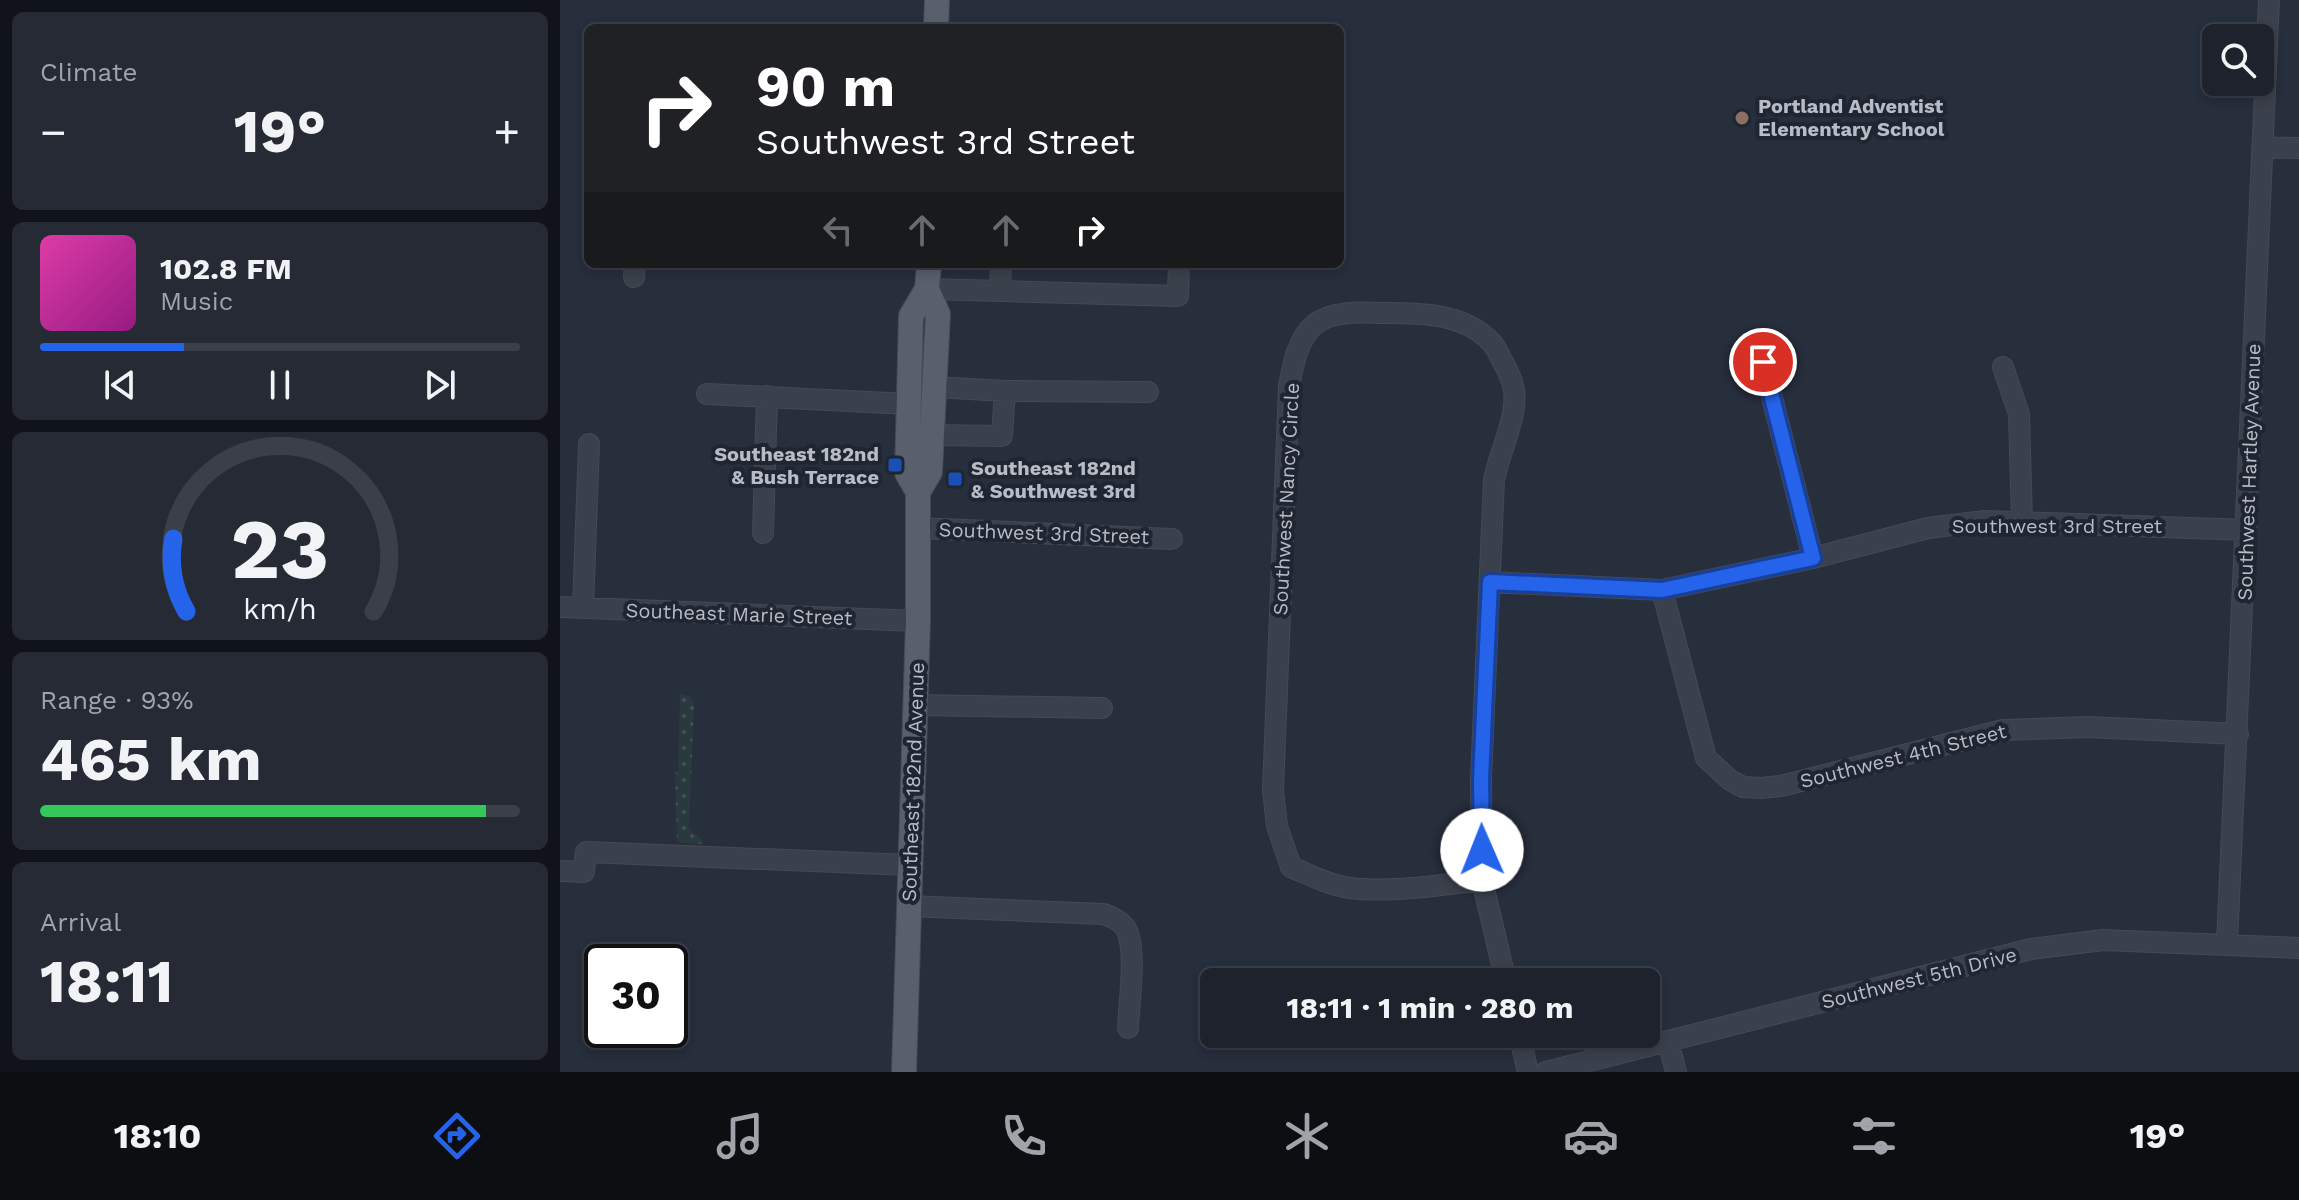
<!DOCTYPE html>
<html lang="en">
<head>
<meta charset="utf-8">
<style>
  body { margin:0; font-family:"Work Sans",sans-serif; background:#252a35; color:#f1f3f6; height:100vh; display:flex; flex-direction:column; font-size:30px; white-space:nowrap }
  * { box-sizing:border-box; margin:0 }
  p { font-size:26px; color:#a0a4aa }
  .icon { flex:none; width:44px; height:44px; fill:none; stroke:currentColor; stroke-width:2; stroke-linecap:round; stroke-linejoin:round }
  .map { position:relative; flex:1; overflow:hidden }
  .details { display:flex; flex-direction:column; gap:12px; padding:12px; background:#101319; width:560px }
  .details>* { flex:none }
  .banner { position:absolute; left:24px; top:24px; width:760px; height:244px; border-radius:12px; box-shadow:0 4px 12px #0003,0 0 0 2px #3b3f49; background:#202124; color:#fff; overflow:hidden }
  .tools { position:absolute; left:1642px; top:24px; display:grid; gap:16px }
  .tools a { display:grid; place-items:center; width:72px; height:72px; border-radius:12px; background:#1d222d; box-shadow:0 4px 12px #0003,0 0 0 2px #3b3f49; font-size:40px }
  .speed { position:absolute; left:24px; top:944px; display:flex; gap:16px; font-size:40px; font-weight:700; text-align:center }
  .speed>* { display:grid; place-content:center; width:104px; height:104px; border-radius:50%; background:#1d222d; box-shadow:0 4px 12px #0003,0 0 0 2px #3b3f49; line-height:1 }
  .speed .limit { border:4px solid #111; border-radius:12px; background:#fff; color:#111 }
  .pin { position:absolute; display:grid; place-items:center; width:68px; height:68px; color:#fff; margin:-34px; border:4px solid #fff; border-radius:50%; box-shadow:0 2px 8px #0007 }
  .me { position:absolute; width:88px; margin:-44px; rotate:359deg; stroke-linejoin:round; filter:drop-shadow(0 0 6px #0008) }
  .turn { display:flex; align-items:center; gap:28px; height:168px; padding:0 40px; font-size:36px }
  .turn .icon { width:104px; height:104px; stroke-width:2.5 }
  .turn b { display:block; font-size:56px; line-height:68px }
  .lanes { display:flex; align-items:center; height:76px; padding:0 40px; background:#0003; justify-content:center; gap:40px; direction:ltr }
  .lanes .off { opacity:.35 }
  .big { font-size:60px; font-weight:700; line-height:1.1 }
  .details .card { flex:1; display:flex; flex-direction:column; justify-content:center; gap:12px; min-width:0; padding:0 28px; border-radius:12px; background:#252a35 }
  .details .dial { align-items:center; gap:0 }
  .dial svg { height:208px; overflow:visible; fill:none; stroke:#3b3f49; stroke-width:7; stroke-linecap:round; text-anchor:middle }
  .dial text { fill:#f1f3f6; stroke:none }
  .song { display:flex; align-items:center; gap:24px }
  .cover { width:96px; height:96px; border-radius:12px; background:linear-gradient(135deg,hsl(320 70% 55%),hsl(310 70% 35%)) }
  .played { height:8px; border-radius:4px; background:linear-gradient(90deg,#2563eb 30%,#3b3f49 30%) }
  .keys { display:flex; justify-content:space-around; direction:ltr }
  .heat { display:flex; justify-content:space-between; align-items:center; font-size:44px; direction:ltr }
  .charge { height:12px; border-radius:6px; background:linear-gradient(90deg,#34c759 93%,#3b3f49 0) }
  .trip { position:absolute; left:640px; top:968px; width:460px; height:80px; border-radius:12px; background:#1d222d; box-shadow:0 4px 12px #0003,0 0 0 2px #3b3f49; font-weight:700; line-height:80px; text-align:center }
  .menu { display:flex; height:128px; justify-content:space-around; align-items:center; background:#0c0e12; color:#a0a4aa }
  .menu .icon { width:56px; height:56px }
  .menu .selected { color:#2563eb }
  .menu b { font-size:36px; color:#f1f3f6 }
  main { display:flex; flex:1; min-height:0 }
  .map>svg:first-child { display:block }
  .grass { fill:url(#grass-dots) }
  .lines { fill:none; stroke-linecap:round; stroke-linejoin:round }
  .minor-casing { stroke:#444a55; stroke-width:22 }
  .major-casing { stroke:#444a55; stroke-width:26 }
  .minor { stroke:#3b414c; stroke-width:20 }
  .major { stroke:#59606c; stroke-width:24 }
  .route-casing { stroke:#184099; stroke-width:20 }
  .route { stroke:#2563eb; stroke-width:14 }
  .education-dot { fill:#8d6e63; stroke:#202631; stroke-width:3 }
  .transit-dot { fill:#1a4fb4; stroke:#202631; stroke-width:3 }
  .labels { text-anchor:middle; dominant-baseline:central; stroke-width:8; stroke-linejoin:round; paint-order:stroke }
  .poi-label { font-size:20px; font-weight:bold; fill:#b7bcc7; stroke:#202631; text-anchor:start }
  .street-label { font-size:20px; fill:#b7bcc7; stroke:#202631 }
</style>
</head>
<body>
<main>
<section class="details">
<div class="card"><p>Climate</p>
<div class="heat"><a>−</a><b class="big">19°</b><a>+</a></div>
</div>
<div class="card">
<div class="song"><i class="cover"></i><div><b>102.8 FM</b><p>Music</p></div></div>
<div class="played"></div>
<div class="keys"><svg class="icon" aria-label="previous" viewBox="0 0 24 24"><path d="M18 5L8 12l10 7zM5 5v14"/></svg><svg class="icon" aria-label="pause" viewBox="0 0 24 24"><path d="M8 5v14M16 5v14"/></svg><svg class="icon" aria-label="next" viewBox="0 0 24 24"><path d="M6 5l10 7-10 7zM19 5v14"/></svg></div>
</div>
<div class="card dial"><svg viewBox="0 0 100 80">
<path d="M14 69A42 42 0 1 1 86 69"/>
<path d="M14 69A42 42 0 0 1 9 41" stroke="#2563eb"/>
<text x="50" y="56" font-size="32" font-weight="700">23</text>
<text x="50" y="72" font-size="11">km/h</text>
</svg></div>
<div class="card"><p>Range · 93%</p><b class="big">465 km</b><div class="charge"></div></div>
<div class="card"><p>Arrival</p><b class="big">18:11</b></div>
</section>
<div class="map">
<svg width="1739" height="1072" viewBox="0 0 1739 1072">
  <defs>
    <pattern id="grass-dots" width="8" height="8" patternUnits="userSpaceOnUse" patternTransform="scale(2)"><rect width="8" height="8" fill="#29393d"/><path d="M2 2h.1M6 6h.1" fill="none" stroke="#465458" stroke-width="1.8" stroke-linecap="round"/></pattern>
  </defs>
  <rect width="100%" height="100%" fill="#272e3c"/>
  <path class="grass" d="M 120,694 L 131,697 L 134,705 L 129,828 L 143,841 L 141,844 L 117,842 L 115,773 L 118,772 Z"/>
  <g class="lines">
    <defs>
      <path id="minor" d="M 1703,147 L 1739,148
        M 74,277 L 75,264
        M 367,289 L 618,296 L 619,264
        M 440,290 L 441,264
        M 1203,362 L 1253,558
        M 1443,367 L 1459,414 L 1462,522
        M 375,387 L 445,391 L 588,392
        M 147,394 L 349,404
        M 372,435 L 442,436 L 445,391
        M 357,528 L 612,539
        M 203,533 L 207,396
        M 930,582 L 1102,590 L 1253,558 L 1368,528 L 1425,521 L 1687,530
        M 1102,590 L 1146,758 L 1170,780 L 1183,787 L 1200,788 L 1221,786 L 1443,730 L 1528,727 L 1678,734
        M 0,607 L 358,621
        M 23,608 L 29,444
        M 355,705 L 542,708
        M 0,871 L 24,872 L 26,852 L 350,865
        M 922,880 C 884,885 828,893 790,888 C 769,885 750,875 731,867 L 717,826 L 713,790 L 729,386 C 733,366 737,340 754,325 C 770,311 800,312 820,313 C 857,313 902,312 930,341 C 936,346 939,355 943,362 C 948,371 952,380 954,390 C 958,416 939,453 934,480 L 921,779 L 922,880 L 946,982
        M 349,906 L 544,914 C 554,918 564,922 568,933 C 576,957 569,1002 568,1028
        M 1667,944 L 1709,0
        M 959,1034 L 968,1072
        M 1108,1041 L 1116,1072
        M 986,1072 L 1471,949 L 1543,940 L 1739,948"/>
      <path id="major" d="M 376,28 L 377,0
        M 358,492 L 347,473 L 351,316 L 367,289 L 369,264
        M 344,1072 L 358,621 L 358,492 L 370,472 L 378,314 L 367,289"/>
    </defs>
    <use href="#minor" class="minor-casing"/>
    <use href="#major" class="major-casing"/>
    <use href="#minor" class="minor"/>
    <use href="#major" class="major"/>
  </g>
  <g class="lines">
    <defs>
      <path id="route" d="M 922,850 L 921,779 L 930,582 L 1102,590 L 1253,558 L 1203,362"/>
    </defs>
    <use href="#route" class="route-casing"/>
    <use href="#route" class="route"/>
  </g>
  <circle class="education-dot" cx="1182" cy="118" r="8"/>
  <g class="transit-dot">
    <rect x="327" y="457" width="16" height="16" rx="4"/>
    <rect x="387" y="471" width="16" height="16" rx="4"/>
  </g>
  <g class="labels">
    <g class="poi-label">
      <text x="1198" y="106">Portland Adventist<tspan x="1198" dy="23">Elementary School</tspan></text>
      <text x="319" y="454" text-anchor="end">Southeast 182nd<tspan x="319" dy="23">&amp; Bush Terrace</tspan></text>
      <text x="411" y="468">Southeast 182nd<tspan x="411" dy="23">&amp; Southwest 3rd</tspan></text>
    </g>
    <g class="street-label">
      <text transform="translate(1689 472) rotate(-88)">Southwest Hartley Avenue</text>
      <text transform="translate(726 499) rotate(-87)">Southwest Nancy Circle</text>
      <text x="1497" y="526">Southwest 3rd Street</text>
      <text transform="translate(484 533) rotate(2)">Southwest 3rd Street</text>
      <text transform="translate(179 614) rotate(2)">Southeast Marie Street</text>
      <text transform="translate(1343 756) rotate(-14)">Southwest 4th Street</text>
      <text transform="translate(353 782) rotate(-88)">Southeast 182nd Avenue</text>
      <text transform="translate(1359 978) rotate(-14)">Southwest 5th Drive</text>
    </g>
  </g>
</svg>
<div class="tools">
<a><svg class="icon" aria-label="search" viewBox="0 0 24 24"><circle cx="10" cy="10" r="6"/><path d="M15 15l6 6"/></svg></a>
</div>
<div class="speed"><div class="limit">30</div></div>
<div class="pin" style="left:1203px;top:362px;background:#d93025"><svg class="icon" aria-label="arrive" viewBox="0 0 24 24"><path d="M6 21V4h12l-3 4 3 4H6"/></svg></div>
<svg class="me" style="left:922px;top:850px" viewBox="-20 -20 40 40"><circle r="19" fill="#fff"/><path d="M0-13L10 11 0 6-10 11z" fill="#2563eb"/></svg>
<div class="trip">18:11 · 1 min · 280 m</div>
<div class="banner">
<div class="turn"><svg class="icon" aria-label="right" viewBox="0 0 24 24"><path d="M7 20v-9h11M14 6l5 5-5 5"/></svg><div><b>90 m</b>Southwest 3rd Street</div></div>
<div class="lanes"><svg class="icon off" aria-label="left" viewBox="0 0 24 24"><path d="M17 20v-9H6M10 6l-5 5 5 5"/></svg><svg class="icon off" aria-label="ahead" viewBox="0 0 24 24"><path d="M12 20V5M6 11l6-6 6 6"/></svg><svg class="icon off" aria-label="ahead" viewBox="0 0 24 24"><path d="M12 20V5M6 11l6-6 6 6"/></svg><svg class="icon" aria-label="right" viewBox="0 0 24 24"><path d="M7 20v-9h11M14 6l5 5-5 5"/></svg></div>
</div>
</div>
</main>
<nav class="menu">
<b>18:10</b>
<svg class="icon selected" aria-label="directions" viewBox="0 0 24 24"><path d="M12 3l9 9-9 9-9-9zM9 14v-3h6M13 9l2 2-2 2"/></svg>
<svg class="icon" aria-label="music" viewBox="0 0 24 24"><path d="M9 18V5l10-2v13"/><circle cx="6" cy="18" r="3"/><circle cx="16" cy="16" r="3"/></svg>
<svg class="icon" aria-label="phone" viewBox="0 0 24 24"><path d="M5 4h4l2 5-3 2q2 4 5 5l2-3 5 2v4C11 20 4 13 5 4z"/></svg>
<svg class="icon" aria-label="climate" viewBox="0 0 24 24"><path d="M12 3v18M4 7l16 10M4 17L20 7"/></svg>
<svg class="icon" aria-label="car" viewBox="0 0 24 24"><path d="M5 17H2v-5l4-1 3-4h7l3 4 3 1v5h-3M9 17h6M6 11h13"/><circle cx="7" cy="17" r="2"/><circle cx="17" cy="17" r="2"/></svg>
<svg class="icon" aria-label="filters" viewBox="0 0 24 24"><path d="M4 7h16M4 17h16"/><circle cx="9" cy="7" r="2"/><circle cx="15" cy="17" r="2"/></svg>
<b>19°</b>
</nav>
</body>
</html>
